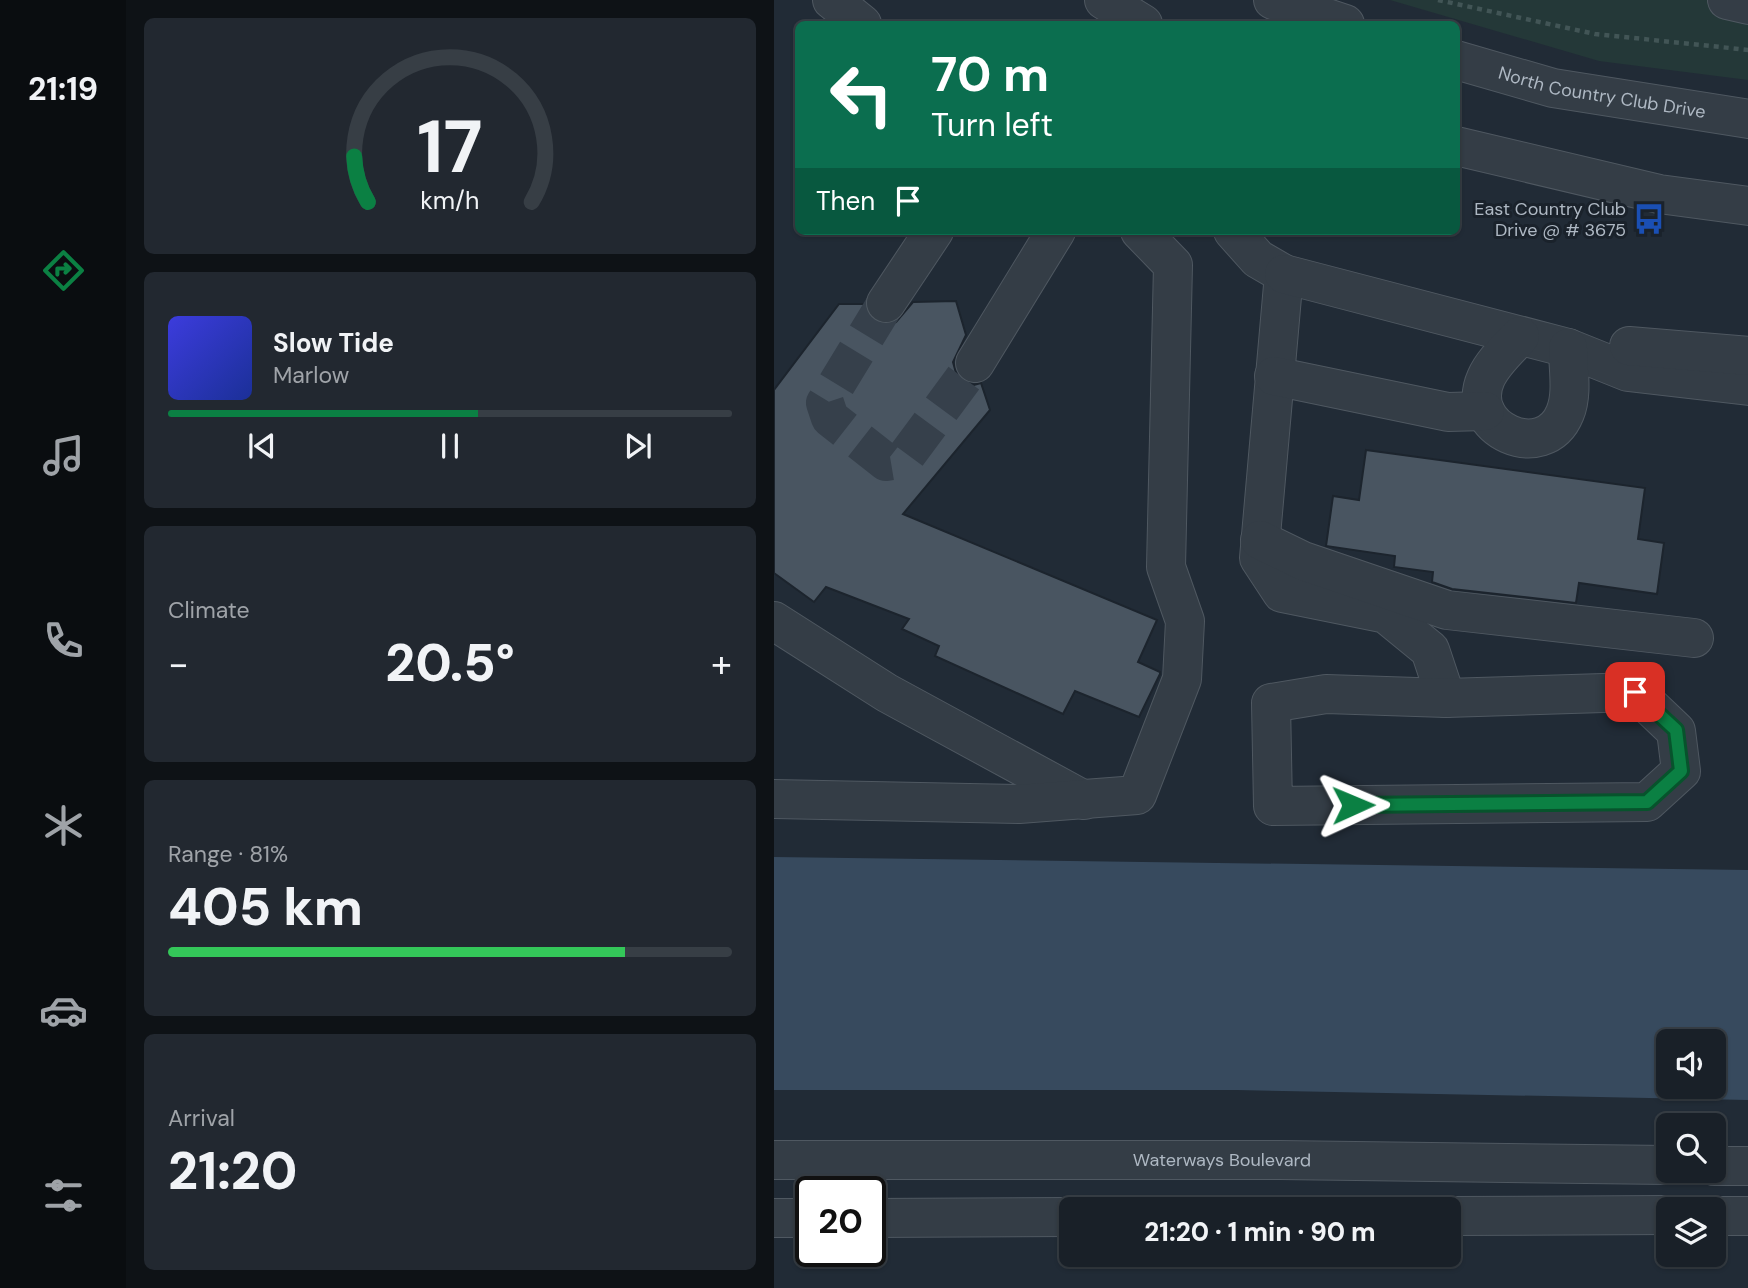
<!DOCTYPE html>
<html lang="en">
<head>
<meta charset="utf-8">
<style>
  body { margin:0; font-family:"DM Sans",sans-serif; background:#222830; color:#f1f3f6; height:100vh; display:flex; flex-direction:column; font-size:26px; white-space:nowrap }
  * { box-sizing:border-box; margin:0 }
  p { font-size:23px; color:#9fa3a8 }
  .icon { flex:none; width:38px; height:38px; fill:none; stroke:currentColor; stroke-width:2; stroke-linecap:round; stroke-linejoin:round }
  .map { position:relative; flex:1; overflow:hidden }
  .panel { display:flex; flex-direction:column; gap:18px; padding:18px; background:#0e1216; width:648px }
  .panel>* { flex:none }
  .banner { position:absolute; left:21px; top:21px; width:665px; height:214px; border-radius:10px; box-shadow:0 2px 5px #0004,0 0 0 2px #373e45; background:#0b6e4f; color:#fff; overflow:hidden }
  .controls { position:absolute; left:882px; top:1029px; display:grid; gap:14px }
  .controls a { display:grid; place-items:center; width:70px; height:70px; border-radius:10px; background:#192028; box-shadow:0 2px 5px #0004,0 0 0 2px #373e45; font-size:35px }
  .speed { position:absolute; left:21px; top:1176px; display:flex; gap:14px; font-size:35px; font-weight:700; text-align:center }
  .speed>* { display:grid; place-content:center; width:91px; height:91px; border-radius:50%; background:#192028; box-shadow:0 2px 5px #0004,0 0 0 2px #373e45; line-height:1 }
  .speed .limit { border:4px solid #111; border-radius:10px; background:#fff; color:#111 }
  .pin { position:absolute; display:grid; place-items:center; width:60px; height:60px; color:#fff; margin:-30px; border-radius:14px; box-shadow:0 4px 10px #0006 }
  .me { position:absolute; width:77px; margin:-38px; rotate:89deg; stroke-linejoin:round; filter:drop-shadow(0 0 5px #0008) }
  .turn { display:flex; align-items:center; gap:24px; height:147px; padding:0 21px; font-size:32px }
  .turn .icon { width:91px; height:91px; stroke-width:2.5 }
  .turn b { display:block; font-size:49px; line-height:60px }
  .then { display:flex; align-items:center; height:66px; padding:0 21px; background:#0003; gap:14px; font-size:26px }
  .big { font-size:52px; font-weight:800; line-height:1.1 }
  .panel .widget { flex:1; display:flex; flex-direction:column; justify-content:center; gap:10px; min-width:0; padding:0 24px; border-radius:10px; background:#222830 }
  .panel .dial { align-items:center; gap:0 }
  .dial svg { height:182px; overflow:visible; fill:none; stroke:#373e45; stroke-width:7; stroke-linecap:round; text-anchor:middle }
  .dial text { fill:#f1f3f6; stroke:none }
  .song { display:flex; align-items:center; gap:21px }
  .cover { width:84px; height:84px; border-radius:10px; background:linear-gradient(135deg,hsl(240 70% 55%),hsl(230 70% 35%)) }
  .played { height:7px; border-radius:4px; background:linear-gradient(90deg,#0b8043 55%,#373e45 55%) }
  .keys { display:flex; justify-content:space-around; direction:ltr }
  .heat { display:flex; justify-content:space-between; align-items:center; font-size:38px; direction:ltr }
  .charge { height:10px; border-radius:5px; background:linear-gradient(90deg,#34c759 81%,#373e45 0) }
  .trip { position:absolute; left:285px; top:1197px; width:402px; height:70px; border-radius:10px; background:#192028; box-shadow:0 2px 5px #0004,0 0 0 2px #373e45; font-weight:800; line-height:70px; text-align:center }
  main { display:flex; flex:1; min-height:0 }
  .dock { display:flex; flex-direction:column; width:126px; justify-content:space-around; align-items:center; background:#0a0d10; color:#9fa3a8 }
  .dock .icon { width:49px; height:49px }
  .dock .on { color:#0b8043 }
  .dock b { font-size:32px; color:#f1f3f6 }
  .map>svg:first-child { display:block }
  .green { fill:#243838 }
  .water { fill:#374a5e; fill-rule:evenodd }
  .building { fill:#495561; stroke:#1c242d; stroke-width:2 }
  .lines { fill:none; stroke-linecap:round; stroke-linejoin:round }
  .minor-tunnel { stroke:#36404b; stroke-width:38; stroke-dasharray:38 19; stroke-linecap:butt }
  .minor-casing { stroke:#4f5861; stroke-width:40 }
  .path { stroke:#425556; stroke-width:4.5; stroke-dasharray:5 5; stroke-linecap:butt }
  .minor { stroke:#343d46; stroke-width:38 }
  .route-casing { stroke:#07532c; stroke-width:18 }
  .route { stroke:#0b8043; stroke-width:12 }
  .labels { text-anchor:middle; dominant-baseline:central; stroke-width:6; stroke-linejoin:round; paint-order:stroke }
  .street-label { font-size:18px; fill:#aeb8c3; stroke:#1a222b }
  .poi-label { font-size:18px; fill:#aeb8c3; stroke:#1a222b; text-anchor:end }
</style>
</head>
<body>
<main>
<nav class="dock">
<b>21:19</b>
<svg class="icon on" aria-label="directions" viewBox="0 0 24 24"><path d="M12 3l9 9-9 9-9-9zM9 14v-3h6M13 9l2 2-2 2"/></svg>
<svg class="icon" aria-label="music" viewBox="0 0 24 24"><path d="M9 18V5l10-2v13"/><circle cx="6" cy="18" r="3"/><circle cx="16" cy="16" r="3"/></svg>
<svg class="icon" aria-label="phone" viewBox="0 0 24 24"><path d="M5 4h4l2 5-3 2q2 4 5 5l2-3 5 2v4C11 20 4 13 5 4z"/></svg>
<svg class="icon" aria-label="climate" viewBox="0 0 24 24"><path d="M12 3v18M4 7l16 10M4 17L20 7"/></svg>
<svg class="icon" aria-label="car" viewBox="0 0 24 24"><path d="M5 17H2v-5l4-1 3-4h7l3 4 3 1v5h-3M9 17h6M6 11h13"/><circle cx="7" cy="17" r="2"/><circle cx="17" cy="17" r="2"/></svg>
<svg class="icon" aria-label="filters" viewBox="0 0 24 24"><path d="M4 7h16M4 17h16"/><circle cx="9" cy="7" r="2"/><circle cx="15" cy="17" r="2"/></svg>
</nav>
<section class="panel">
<div class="widget dial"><svg viewBox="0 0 100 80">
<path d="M14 69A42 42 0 1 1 86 69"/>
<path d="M14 69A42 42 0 0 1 8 49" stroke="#0b8043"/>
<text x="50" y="56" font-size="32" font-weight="700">17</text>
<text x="50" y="72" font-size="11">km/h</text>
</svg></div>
<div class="widget">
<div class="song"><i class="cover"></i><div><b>Slow Tide</b><p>Marlow</p></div></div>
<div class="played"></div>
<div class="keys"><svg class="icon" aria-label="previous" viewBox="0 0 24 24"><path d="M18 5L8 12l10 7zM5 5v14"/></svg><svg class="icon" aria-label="pause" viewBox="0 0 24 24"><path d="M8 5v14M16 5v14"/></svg><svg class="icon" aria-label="next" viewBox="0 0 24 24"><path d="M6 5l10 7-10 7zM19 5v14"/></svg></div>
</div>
<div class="widget"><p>Climate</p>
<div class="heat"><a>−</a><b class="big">20.5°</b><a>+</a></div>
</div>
<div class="widget"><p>Range · 81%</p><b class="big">405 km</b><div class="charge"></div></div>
<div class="widget"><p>Arrival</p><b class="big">21:20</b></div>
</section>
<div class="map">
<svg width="975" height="1288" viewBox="0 0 975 1288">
  <rect width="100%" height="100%" fill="#212b36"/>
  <path class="green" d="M 616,0 L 974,0 L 974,80 L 825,61 Z"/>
  <path class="water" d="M 0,857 L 974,870 L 974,1100 L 463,1090 L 0,1090 ZM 894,1041 L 940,1041 L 940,1087 L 894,1087 Z"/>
  <path class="building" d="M 182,301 L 192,335 L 179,362 L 182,373 L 190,382 L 200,385 L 207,383 L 216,410 L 129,514 L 383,620 L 364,662 L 386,672 L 386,674 L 365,717 L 301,691 L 289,714 L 161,656 L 165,646 L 128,629 L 135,619 L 52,587 L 40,602 L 0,573 L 0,390 L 65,304 L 90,304 L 93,313 L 99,321 L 111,325 L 122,322 L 139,302 Z
    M 592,450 L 871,488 L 864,539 L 890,543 L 883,594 L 805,583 L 802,603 L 678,589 L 658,582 L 659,572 L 620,567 L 621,556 L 552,546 L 559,496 L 585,500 Z"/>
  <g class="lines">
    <path class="minor-tunnel" d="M 112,303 L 51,403 L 56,418 L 112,462 L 130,459 L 201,363"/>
    <defs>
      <g id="minor">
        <path d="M 58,0 L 88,24"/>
        <path d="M 330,0 L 369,24"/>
        <path d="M 499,0 L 571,24"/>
        <path d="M 953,0 L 975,5"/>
        <path id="s1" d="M 682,60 L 779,88 L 975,119"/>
        <path d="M 682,146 L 885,194 L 975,206"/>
        <path d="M 459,231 L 484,259 L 510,274 L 485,558 L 508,593 L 612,614 L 656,650 L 672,698"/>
        <path d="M 510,274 L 794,348 L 854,372 L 975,386"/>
        <path d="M 112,303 L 160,231"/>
        <path d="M 746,336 C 734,349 719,362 712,378 C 689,429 770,465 791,413 C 799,394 794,369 794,348"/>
        <path d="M 855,346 L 975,356"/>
        <path d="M 201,363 L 282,231"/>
        <path d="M 500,376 L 674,412 L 711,411"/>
        <path d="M 486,540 L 529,561 L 673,610 L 920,638"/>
        <path d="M 0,621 L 113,693 L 310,800"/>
        <path d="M 861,692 L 902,731 L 907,771 L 873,802 L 499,806 L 497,703 L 552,694 L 672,698 Z"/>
        <path d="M 0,799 L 245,804 L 363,795 L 408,679 L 411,621 L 392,567 L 399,265 L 366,231"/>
        <path id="s2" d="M 0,1160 L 506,1160 L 894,1165"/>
        <path d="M 940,1166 L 975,1166"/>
        <path d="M 676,1216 L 894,1215"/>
        <path d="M 940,1216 L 975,1216"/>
        <path d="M 0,1218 L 37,1218"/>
        <path d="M 96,1218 L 298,1217"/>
      </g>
    </defs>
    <use href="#minor" class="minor-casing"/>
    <path class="path" d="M 664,0 L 821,34 L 975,50"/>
    <use href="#minor" class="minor"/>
  </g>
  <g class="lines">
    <defs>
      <path id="route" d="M 579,805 L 873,802 L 907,771 L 902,730 L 861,692"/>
    </defs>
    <use href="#route" class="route-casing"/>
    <use href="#route" class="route"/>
  </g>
  <defs>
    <symbol id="bus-bare" viewBox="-9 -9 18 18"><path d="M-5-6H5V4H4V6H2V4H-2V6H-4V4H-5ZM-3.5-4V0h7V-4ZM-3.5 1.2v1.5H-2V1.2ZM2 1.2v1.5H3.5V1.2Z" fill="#1a4fb4" stroke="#1a222b" stroke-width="2.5" paint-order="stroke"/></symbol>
  </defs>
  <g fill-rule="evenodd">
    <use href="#bus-bare" x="853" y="197" width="44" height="44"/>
  </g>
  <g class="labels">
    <g class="street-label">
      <text stroke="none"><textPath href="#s1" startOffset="150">North Country Club Drive</textPath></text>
      <text stroke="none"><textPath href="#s2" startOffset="448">Waterways Boulevard</textPath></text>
    </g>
    <g class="poi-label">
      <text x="852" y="209">East Country Club<tspan x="852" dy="21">Drive @ # 3675</tspan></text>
    </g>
  </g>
</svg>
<div class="controls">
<a><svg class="icon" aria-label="sound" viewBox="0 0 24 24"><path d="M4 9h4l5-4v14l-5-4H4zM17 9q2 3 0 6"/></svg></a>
<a><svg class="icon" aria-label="search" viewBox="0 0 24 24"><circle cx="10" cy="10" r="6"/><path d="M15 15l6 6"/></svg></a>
<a><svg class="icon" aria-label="layers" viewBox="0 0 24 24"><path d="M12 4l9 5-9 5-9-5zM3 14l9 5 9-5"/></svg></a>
</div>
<div class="speed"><div class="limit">20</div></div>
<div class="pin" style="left:861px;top:692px;background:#d93025"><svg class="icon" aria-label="arrive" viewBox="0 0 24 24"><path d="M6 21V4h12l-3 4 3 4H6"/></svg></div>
<svg class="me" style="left:579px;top:805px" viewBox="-20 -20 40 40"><path d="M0-17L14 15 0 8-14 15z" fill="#0b8043" stroke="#fff" stroke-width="4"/></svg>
<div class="trip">21:20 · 1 min · 90 m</div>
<div class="banner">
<div class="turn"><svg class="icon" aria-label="left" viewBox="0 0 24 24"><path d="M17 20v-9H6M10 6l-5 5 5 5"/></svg><div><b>70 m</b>Turn left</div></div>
<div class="then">Then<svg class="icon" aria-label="arrive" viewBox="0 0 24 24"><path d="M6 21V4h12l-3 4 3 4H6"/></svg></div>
</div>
</div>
</main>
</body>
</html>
